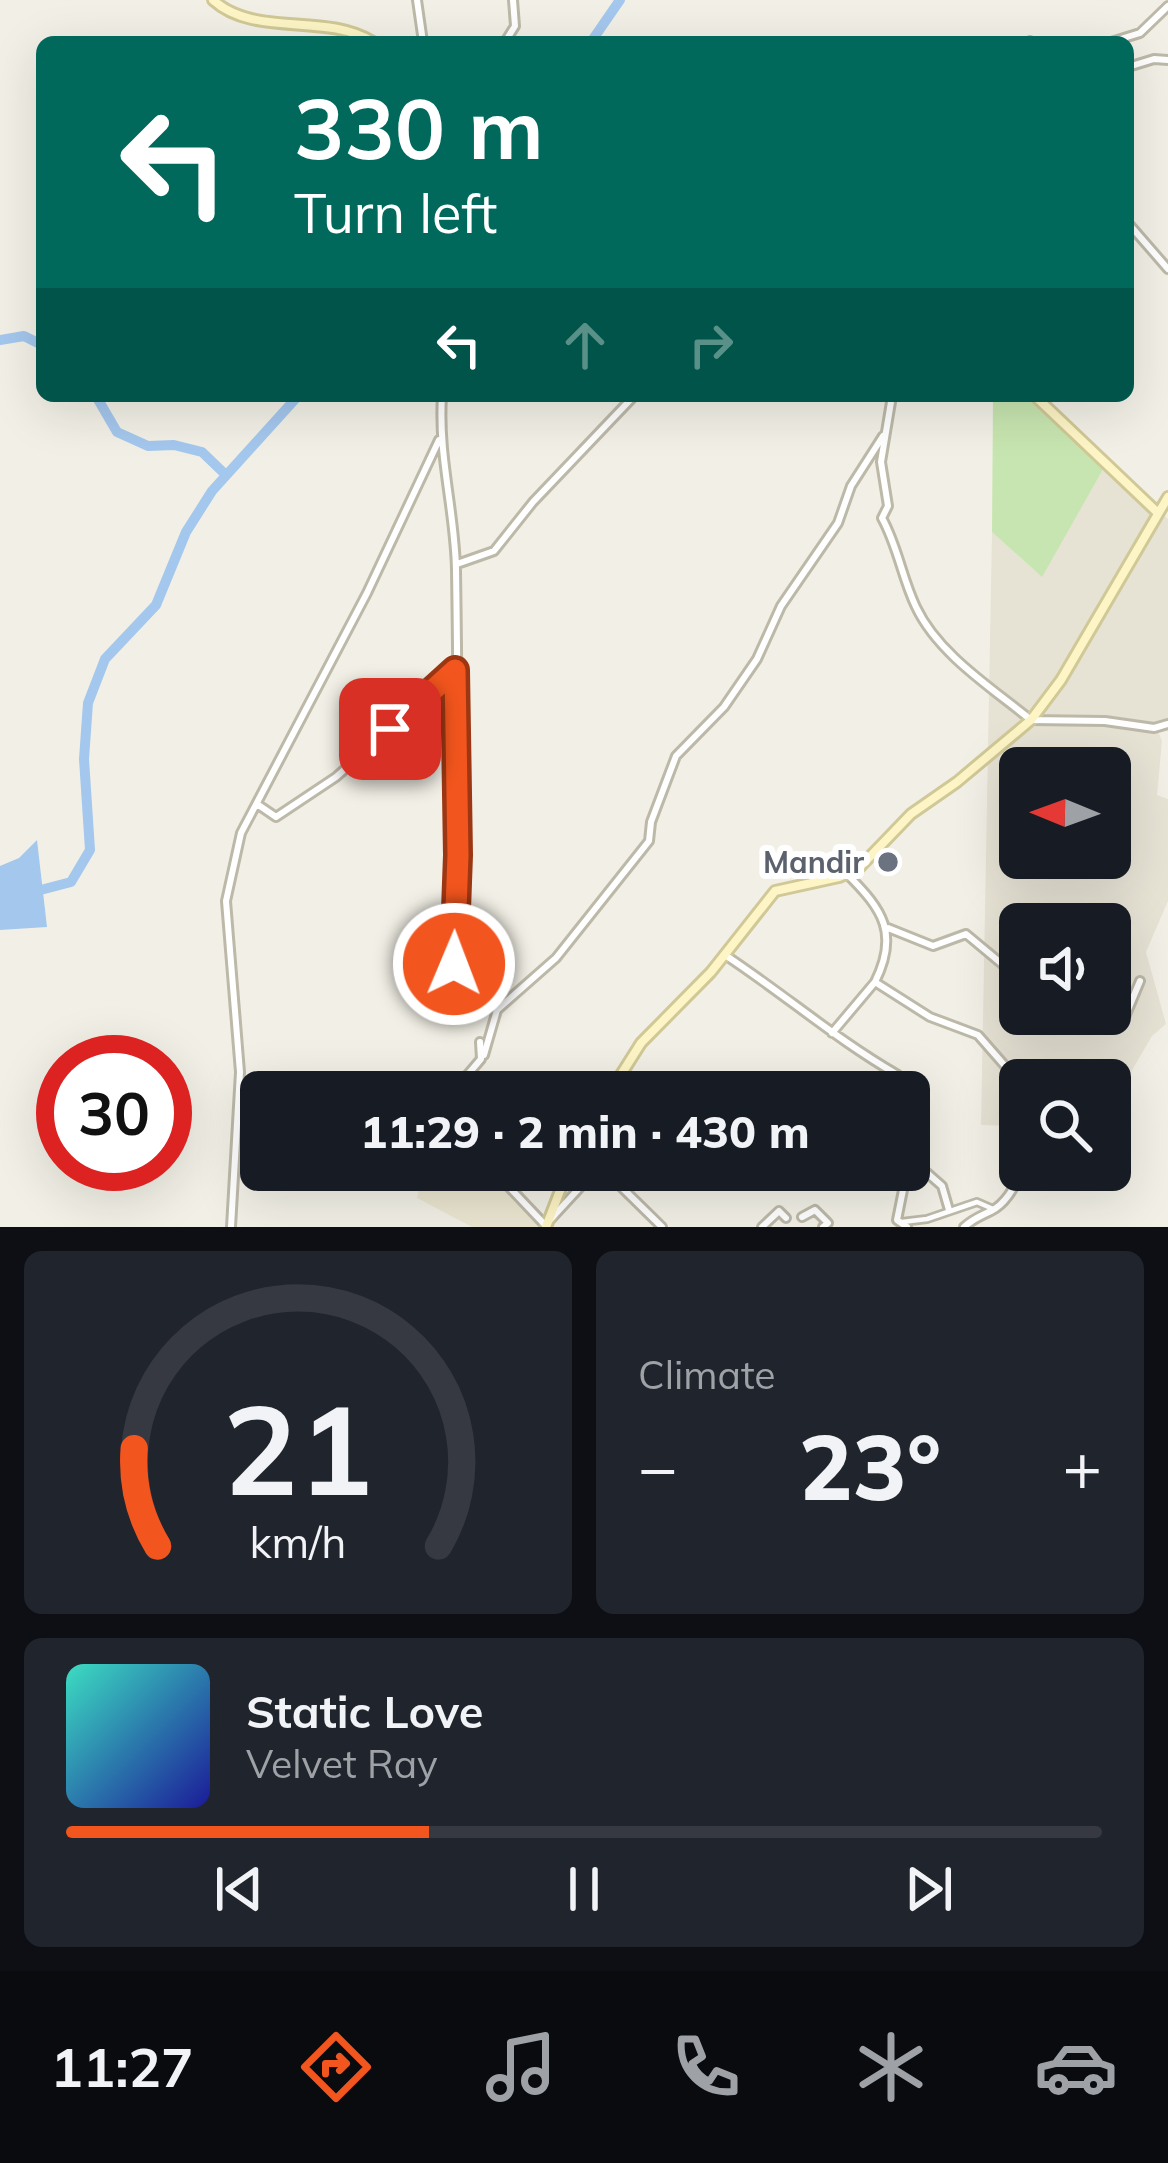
<!DOCTYPE html>
<html lang="en">
<head>
<meta charset="utf-8">
<style>
  body { margin:0; font-family:Mulish,sans-serif; background:#20242c; color:#f1f3f6; height:100vh; display:flex; flex-direction:column; font-size:45px; white-space:nowrap }
  * { box-sizing:border-box; margin:0 }
  p { font-size:39px; color:#9ea1a6 }
  .icon { flex:none; width:66px; height:66px; fill:none; stroke:currentColor; stroke-width:2; stroke-linecap:round; stroke-linejoin:round }
  .map { position:relative; height:1227px; overflow:hidden }
  .panel { display:flex; flex-direction:column; gap:24px; padding:24px; background:#0d0f14; flex:1 }
  .panel>* { flex:none }
  .guide { position:absolute; left:36px; top:36px; width:1098px; height:366px; border-radius:18px; box-shadow:0 12px 48px #0002; background:#00695c; color:#fff; overflow:hidden }
  .needle { width:78px; rotate:271deg }
  .controls { position:absolute; left:999px; top:747px; display:grid; gap:24px }
  .controls a { display:grid; place-items:center; width:132px; height:132px; border-radius:18px; background:#171b24; box-shadow:0 12px 48px #0002; font-size:60px }
  .speed { position:absolute; left:36px; top:1035px; display:flex; gap:24px; font-size:60px; font-weight:700; text-align:center }
  .speed>* { display:grid; place-content:center; width:156px; height:156px; border-radius:50%; background:#171b24; box-shadow:0 12px 48px #0002; line-height:1 }
  .speed .limit { border:18px solid #d22; background:#fff; color:#111 }
  .pin { position:absolute; display:grid; place-items:center; width:102px; height:102px; color:#fff; margin:-51px; border-radius:24px; box-shadow:0 6px 18px #0006 }
  .me { position:absolute; width:132px; margin:-66px; rotate:1deg; stroke-linejoin:round; filter:drop-shadow(0 0 9px #0008) }
  .turn { display:flex; align-items:center; gap:42px; height:252px; padding:0 60px; font-size:54px }
  .turn .icon { width:156px; height:156px; stroke-width:2.5 }
  .turn b { display:block; font-size:84px; line-height:102px }
  .lanes { display:flex; align-items:center; height:114px; padding:0 60px; background:#0003; justify-content:center; gap:60px; direction:ltr }
  .lanes .off { opacity:.35 }
  .big { font-size:90px; font-weight:800; line-height:1.1 }
  .panel .widget { flex:1; display:flex; flex-direction:column; justify-content:center; gap:18px; min-width:0; padding:0 42px; border-radius:18px; background:#20242c }
  .panel .dial { align-items:center; gap:0 }
  .dial svg { height:312px; overflow:visible; fill:none; stroke:#363941; stroke-width:7; stroke-linecap:round; text-anchor:middle }
  .dial text { fill:#f1f3f6; stroke:none }
  .song { display:flex; align-items:center; gap:36px }
  .cover { width:144px; height:144px; border-radius:18px; background:linear-gradient(135deg,hsl(170 70% 55%),hsl(240 70% 35%)) }
  .played { height:12px; border-radius:6px; background:linear-gradient(90deg,#f2551d 35%,#363941 35%) }
  .keys { display:flex; justify-content:space-around; direction:ltr }
  .heat { display:flex; justify-content:space-between; align-items:center; font-size:66px; direction:ltr }
  .panel .tiles { flex:1; display:grid; gap:24px; grid-template-columns:1fr 1fr }
  .widget:last-child { grid-column:span 2 }
  .trip { position:absolute; left:240px; top:1071px; width:690px; height:120px; border-radius:18px; background:#171b24; box-shadow:0 12px 48px #0002; font-weight:800; line-height:120px; text-align:center }
  .menu { display:flex; height:192px; justify-content:space-around; align-items:center; background:#090b0e; color:#9ea1a6 }
  .menu .icon { width:84px; height:84px }
  .menu .current { color:#f2551d }
  .menu b { font-size:54px; color:#f1f3f6 }
  .map>svg:first-child { display:block }
  .residential { fill:#e6e2d4; fill-rule:evenodd }
  .education { fill:#ebe6d0 }
  .green { fill:#c7e5b0 }
  .water { fill:#a4c7ed }
  .lines { fill:none; stroke-linecap:round; stroke-linejoin:round }
  .river { stroke:#a4c7ed; stroke-width:10 }
  .pedestrian-casing { stroke:#bdb9a9; stroke-width:10 }
  .minor-casing { stroke:#bdb9a9; stroke-width:12 }
  .secondary-casing { stroke:#d1c897; stroke-width:14 }
  .pedestrian { stroke:#fff; stroke-width:4.5 }
  .minor { stroke:#fff; stroke-width:6 }
  .secondary { stroke:#fdf5c5; stroke-width:8 }
  .route-casing { stroke:#9d3713; stroke-width:30 }
  .route { stroke:#f2551d; stroke-width:21 }
  .worship-dot { fill:#6b7280; stroke:#fff; stroke-width:4.5 }
  .labels { text-anchor:middle; dominant-baseline:central; stroke-width:12; stroke-linejoin:round; paint-order:stroke }
  .worship-label { font-size:30px; font-weight:bold; fill:#5b616d; stroke:#fff; text-anchor:end }
</style>
</head>
<body>
<div class="map">
<svg width="1168" height="1227" viewBox="0 0 1168 1227">
  <rect width="100%" height="100%" fill="#f2f0e6"/>
  <path class="residential" d="M 1106,464 L 1168,519 L 1168,724 L 1158,731 L 1162,741 L 1157,795 L 1168,799 L 1168,901 L 1146,952 L 1166,1024 L 1152,1036 L 1121,1089 L 1121,1127 L 1110,1127 L 1110,1080 L 1020,1080 L 1020,1126 L 981,1125 L 992,532 L 1041,576 ZM 1020,768 L 1110,768 L 1110,858 L 1020,858 ZM 1020,924 L 1110,924 L 1110,1014 L 1020,1014 Z"/>
  <path class="education" d="M 423,1170 L 486,1170 L 540,1227 L 472,1227 L 417,1198 Z"/>
  <path class="green" d="M 993,396 L 1035,396 L 1106,464 L 1042,577 L 992,532 Z"/>
  <path class="water" d="M 37,840 L 47,927 L 0,930 L 0,866 L 19,858 Z"/>
  <g class="lines">
    <path class="river" d="M 591,42 L 620,0
      M 0,340 L 24,336 L 42,345
      M 96,396 L 117,432 L 148,446 L 174,445 L 202,452 L 226,475
      M 33,892 L 71,882 L 90,850 L 84,759 L 88,703 L 105,659 L 156,605 L 186,532 L 212,491 L 298,396"/>
    <defs>
      <path id="pedestrian" d="M 902,1222 L 927,1219 L 977,1202 L 993,1209"/>
      <path id="minor" d="M 417,0 L 423,42
        M 1030,41 L 1030,42
        M 505,42 L 515,26 L 513,0
        M 1111,42 L 1140,33 L 1168,6
        M 1128,67 L 1154,59 L 1168,60
        M 1128,223 L 1168,269
        M 442,396 C 438,457 455,511 456,570 C 458,699 459,828 453,957 C 460,980 486,988 496,1009
        M 892,396 L 881,462 L 888,506 L 882,518 C 898,547 902,578 916,607 C 938,654 992,688 1031,720 L 1105,721 L 1154,728 L 1168,724
        M 457,564 L 494,551 L 533,502 L 634,396
        M 257,804 L 276,817 L 336,777 L 455,671
        M 848,875 C 883,910 899,934 875,982 L 930,1017 L 978,1035 L 1020,1083
        M 888,928 L 933,946 L 966,934 L 1020,979
        M 725,955 C 784,994 837,1040 898,1075 L 900,1084 L 895,1092
        M 1110,1014 L 1125,1017 L 1140,981
        M 832,1033 L 875,982
        M 484,1055 L 497,1010 L 556,958 L 649,841 L 651,822 L 676,756 L 724,707 L 757,659 L 781,606 L 838,523 L 851,486 L 883,436
        M 453,1092 L 481,1059 L 480,1042
        M 909,1157 L 942,1186 L 949,1210
        M 493,1170 L 547,1227
        M 604,1170 L 662,1227
        M 802,1217 L 815,1210 L 828,1223 L 823,1227
        M 550,1220 L 596,1170
        M 231,1227 L 240,1072 L 226,901 L 241,833 L 367,593 L 439,440
        M 762,1227 L 779,1211 L 786,1218
        M 907,1227 L 897,1220 L 907,1170
        M 964,1227 C 974,1218 979,1217 991,1211 C 1007,1203 1015,1185 1023,1170"/>
      <path id="secondary" d="M 213,0 C 255,38 325,12 373,42
        M 1035,396 L 1158,513
        M 610,1092 L 641,1043 L 711,972 L 775,891 L 839,877 L 859,868 L 911,814 L 957,782 L 1031,720 L 1061,680 L 1168,497
        M 546,1227 L 568,1170"/>
    </defs>
    <use href="#pedestrian" class="pedestrian-casing"/>
    <use href="#minor" class="minor-casing"/>
    <use href="#secondary" class="secondary-casing"/>
    <use href="#pedestrian" class="pedestrian"/>
    <use href="#minor" class="minor"/>
    <use href="#secondary" class="secondary"/>
  </g>
  <g class="lines">
    <defs>
      <path id="route" d="M 390,729 L 455,670 L 458,855 L 454,964"/>
    </defs>
    <use href="#route" class="route-casing"/>
    <use href="#route" class="route"/>
  </g>
  <circle class="worship-dot" cx="888" cy="862" r="12"/>
  <g class="labels">
    <g class="worship-label">
      <text x="864" y="862">Mandir</text>
    </g>
  </g>
</svg>
<div class="controls">
<a><svg class="needle" viewBox="-14 -14 28 28"><path d="M0-13l5 13h-10z" fill="#e53935"/><path d="M0 13l5-13h-10z" fill="#9ea1a6"/></svg></a>
<a><svg class="icon" aria-label="sound" viewBox="0 0 24 24"><path d="M4 9h4l5-4v14l-5-4H4zM17 9q2 3 0 6"/></svg></a>
<a><svg class="icon" aria-label="search" viewBox="0 0 24 24"><circle cx="10" cy="10" r="6"/><path d="M15 15l6 6"/></svg></a>
</div>
<div class="speed"><div class="limit">30</div></div>
<div class="pin" style="left:390px;top:729px;background:#d93025"><svg class="icon" aria-label="arrive" viewBox="0 0 24 24"><path d="M6 21V4h12l-3 4 3 4H6"/></svg></div>
<svg class="me" style="left:454px;top:964px" viewBox="-20 -20 40 40"><circle r="17" fill="#f2551d" stroke="#fff" stroke-width="3"/><path d="M0-11L8 9 0 5-8 9z" fill="#fff"/></svg>
<div class="trip">11:29 · 2 min · 430 m</div>
<div class="guide">
<div class="turn"><svg class="icon" aria-label="left" viewBox="0 0 24 24"><path d="M17 20v-9H6M10 6l-5 5 5 5"/></svg><div><b>330 m</b>Turn left</div></div>
<div class="lanes"><svg class="icon" aria-label="left" viewBox="0 0 24 24"><path d="M17 20v-9H6M10 6l-5 5 5 5"/></svg><svg class="icon off" aria-label="ahead" viewBox="0 0 24 24"><path d="M12 20V5M6 11l6-6 6 6"/></svg><svg class="icon off" aria-label="right" viewBox="0 0 24 24"><path d="M7 20v-9h11M14 6l5 5-5 5"/></svg></div>
</div>
</div>
<section class="panel">
<div class="tiles">
<div class="widget dial"><svg viewBox="0 0 100 80">
<path d="M14 69A42 42 0 1 1 86 69"/>
<path d="M14 69A42 42 0 0 1 8 44" stroke="#f2551d"/>
<text x="50" y="56" font-size="32" font-weight="700">21</text>
<text x="50" y="72" font-size="11">km/h</text>
</svg></div>
<div class="widget"><p>Climate</p>
<div class="heat"><a>−</a><b class="big">23°</b><a>+</a></div>
</div>
<div class="widget">
<div class="song"><i class="cover"></i><div><b>Static Love</b><p>Velvet Ray</p></div></div>
<div class="played"></div>
<div class="keys"><svg class="icon" aria-label="previous" viewBox="0 0 24 24"><path d="M18 5L8 12l10 7zM5 5v14"/></svg><svg class="icon" aria-label="pause" viewBox="0 0 24 24"><path d="M8 5v14M16 5v14"/></svg><svg class="icon" aria-label="next" viewBox="0 0 24 24"><path d="M6 5l10 7-10 7zM19 5v14"/></svg></div>
</div>
</div>
</section>
<nav class="menu">
<b>11:27</b>
<svg class="icon current" aria-label="directions" viewBox="0 0 24 24"><path d="M12 3l9 9-9 9-9-9zM9 14v-3h6M13 9l2 2-2 2"/></svg>
<svg class="icon" aria-label="music" viewBox="0 0 24 24"><path d="M9 18V5l10-2v13"/><circle cx="6" cy="18" r="3"/><circle cx="16" cy="16" r="3"/></svg>
<svg class="icon" aria-label="phone" viewBox="0 0 24 24"><path d="M5 4h4l2 5-3 2q2 4 5 5l2-3 5 2v4C11 20 4 13 5 4z"/></svg>
<svg class="icon" aria-label="climate" viewBox="0 0 24 24"><path d="M12 3v18M4 7l16 10M4 17L20 7"/></svg>
<svg class="icon" aria-label="car" viewBox="0 0 24 24"><path d="M5 17H2v-5l4-1 3-4h7l3 4 3 1v5h-3M9 17h6M6 11h13"/><circle cx="7" cy="17" r="2"/><circle cx="17" cy="17" r="2"/></svg>
</nav>
</body>
</html>
